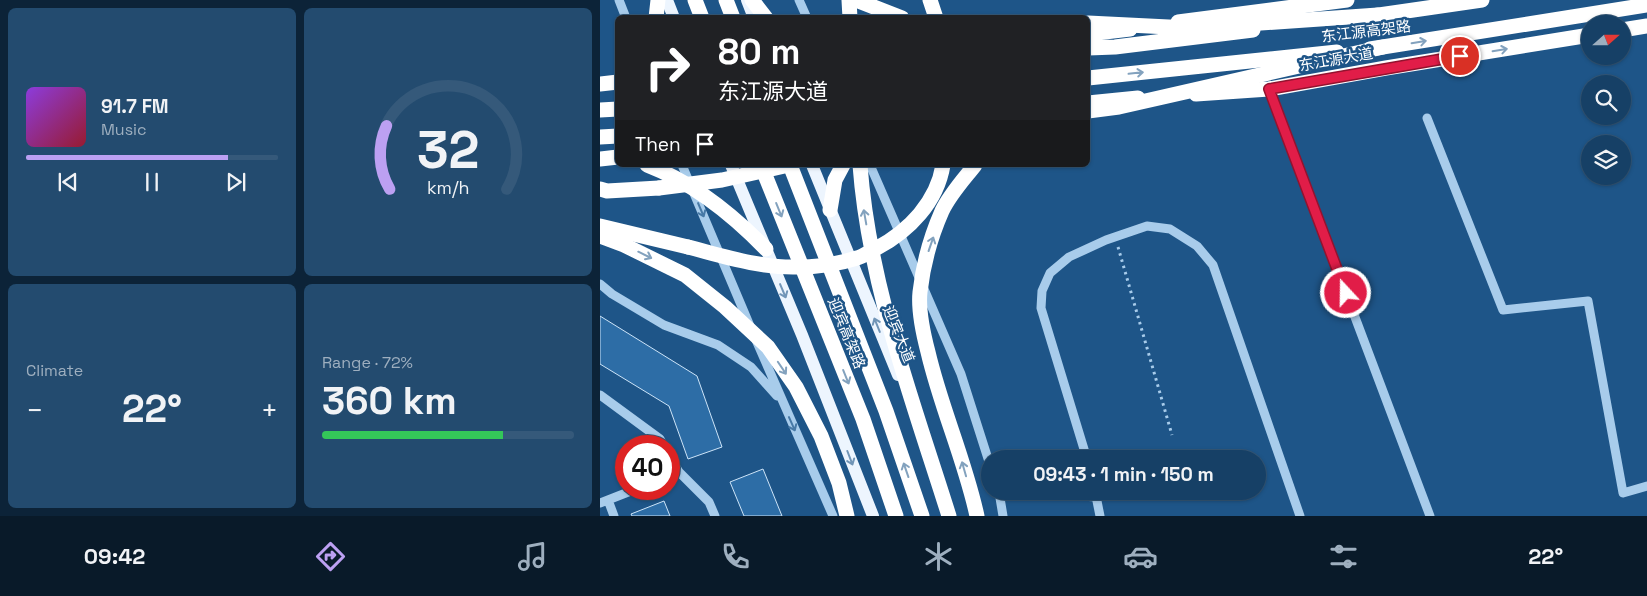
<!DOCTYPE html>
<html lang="en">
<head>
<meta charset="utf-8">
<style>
  body { margin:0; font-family:"Space Grotesk","Noto Sans SC",sans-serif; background:#234b6f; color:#f1f3f6; height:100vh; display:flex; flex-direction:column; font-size:19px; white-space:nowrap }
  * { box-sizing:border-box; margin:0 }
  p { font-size:16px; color:#9eafbf }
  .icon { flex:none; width:28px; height:28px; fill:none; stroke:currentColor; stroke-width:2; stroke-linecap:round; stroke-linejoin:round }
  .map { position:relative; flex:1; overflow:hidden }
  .panel { display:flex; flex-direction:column; gap:8px; padding:8px; background:#0c2338; width:600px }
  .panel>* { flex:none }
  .banner { position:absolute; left:15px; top:15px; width:475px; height:152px; border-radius:8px; box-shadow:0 1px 4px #0004,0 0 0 1px #35597a; background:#202124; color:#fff; overflow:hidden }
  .needle { width:32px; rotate:69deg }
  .tools { position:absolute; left:981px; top:15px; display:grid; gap:10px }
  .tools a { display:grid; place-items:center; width:50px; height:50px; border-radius:50%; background:#164066; box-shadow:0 1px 4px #0004,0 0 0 1px #35597a; font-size:25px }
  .speed { position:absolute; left:15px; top:435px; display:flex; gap:10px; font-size:25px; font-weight:700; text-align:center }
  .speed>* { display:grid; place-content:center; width:65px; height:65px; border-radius:50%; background:#164066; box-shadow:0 1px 4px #0004,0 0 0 1px #35597a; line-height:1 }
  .speed .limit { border:8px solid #d22; background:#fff; color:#111 }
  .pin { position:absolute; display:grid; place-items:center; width:42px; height:42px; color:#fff; margin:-21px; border:2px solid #fff; border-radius:50%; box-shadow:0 1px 5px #0007 }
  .me { position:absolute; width:55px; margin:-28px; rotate:339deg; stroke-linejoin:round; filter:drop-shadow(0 0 4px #0008) }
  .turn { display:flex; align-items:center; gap:18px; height:105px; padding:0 20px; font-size:22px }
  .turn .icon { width:65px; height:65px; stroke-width:2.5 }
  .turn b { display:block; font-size:35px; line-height:42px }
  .then { display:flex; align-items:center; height:48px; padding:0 20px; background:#0003; gap:10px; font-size:19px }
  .big { font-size:38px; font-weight:800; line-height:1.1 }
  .panel .card { flex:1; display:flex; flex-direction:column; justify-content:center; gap:8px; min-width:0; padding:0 18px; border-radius:8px; background:#234b6f }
  .panel .dial { align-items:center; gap:0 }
  .dial svg { height:130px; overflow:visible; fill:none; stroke:#35597a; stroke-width:7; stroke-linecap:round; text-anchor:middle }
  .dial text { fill:#f1f3f6; stroke:none }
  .song { display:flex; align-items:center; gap:15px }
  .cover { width:60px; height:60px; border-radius:8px; background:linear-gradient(135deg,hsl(270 70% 55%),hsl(350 70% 35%)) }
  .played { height:5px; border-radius:2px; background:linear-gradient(90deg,#bca0f2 80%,#35597a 80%) }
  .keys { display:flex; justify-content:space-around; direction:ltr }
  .heat { display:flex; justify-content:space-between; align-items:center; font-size:28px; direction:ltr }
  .charge { height:8px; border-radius:4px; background:linear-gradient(90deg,#34c759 72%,#35597a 0) }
  .panel .tiles { flex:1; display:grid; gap:8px; grid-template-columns:repeat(2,1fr) }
  .trip { position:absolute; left:381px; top:450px; width:285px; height:50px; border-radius:25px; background:#164066; box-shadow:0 1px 4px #0004,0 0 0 1px #35597a; font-weight:800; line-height:50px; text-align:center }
  .dock { display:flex; height:80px; justify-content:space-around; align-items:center; background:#091a29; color:#9eafbf }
  .dock .icon { width:35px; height:35px }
  .dock .current { color:#bca0f2 }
  .dock b { font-size:22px; color:#f1f3f6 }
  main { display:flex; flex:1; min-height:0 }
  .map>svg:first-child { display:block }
  .building { fill:#2d6da6; stroke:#cde4f8 }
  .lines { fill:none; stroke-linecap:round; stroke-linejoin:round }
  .path { stroke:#a8cceb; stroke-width:3; stroke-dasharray:2.5 4; stroke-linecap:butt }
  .minor { stroke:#a8cceb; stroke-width:9 }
  .major { stroke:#edf5fe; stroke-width:12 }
  .highway { stroke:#fff; stroke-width:15 }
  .highway-bridge { stroke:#fff; stroke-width:15 }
  .oneway { stroke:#83a2be }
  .oneway2 { stroke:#4779a6 }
  .oneway3 { stroke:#7195b7 }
  .route-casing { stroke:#92132f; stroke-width:12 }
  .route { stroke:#e11d48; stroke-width:9 }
  .labels { text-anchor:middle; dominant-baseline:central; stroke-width:5; stroke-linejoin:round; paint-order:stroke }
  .street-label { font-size:15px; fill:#fff; stroke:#1e5588 }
</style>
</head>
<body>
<main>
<section class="panel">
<div class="tiles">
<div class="card">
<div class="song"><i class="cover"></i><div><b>91.7 FM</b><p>Music</p></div></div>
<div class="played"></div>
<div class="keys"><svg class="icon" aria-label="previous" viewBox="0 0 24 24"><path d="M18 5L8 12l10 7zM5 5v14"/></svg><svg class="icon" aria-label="pause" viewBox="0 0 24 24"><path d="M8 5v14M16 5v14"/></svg><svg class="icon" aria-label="next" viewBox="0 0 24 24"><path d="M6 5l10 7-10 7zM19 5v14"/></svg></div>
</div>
<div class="card dial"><svg viewBox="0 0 100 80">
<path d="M14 69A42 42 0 1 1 86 69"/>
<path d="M14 69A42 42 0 0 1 12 30" stroke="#bca0f2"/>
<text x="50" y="56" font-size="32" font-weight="700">32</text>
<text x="50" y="72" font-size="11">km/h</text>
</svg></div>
<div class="card"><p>Climate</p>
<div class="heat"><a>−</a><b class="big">22°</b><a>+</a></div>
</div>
<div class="card"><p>Range · 72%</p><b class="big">360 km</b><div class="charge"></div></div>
</div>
</section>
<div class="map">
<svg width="1047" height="516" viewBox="0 0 1047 516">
  <rect width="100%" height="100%" fill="#1e5588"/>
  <path class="building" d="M 0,316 L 97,376 L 122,447 L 88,459 L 69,406 L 0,364 Z
    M 163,469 L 182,516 L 144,516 L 130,482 Z
    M 64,501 L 70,516 L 32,516 L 31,514 Z"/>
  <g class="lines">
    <path class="path" d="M 518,247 L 572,435"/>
    <path class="minor" d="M 19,0 L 26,18
      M 199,0 L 207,18
      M 669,89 L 830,516
      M 827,118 L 903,310 L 988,301 L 1023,493 L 1047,486
      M 82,165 L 150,326
      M 270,165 L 361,374 L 390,465
      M 0,284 L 12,294 L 64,325 L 118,345 L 151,367 L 177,396
      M 156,340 L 233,516
      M 0,395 L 60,439 L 64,446
      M 69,455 L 79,472 L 109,502 L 115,516
      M 487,459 L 441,308 L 442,291 L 450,273 L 469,257 L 506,240 L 547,226 L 570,229 L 597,246 L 613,265 L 700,516
      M 480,491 C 488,498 496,499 504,491
      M 399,492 L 403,516
      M 496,496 L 500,516
      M 400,497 L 437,491
      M 8,500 L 14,516
      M 0,503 L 36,489"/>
    <path class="major" d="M 67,0 L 74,18
      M 147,0 L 154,18
      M 131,165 L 202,335 L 273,516
      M 212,165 L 298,375"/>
    <path class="highway" d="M 95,0 L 102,18
      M 126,0 L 133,18
      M 152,0 L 166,18
      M 249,0 L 250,18
      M 256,0 L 302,18
      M 330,0 L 336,18
      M 765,17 L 882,0
      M 56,18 L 58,0
      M 578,22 L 747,0
      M 1022,30 L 1047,26
      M 488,34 L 530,29
      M 488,48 L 515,47 L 653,30
      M 770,49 L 1047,5
      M 488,78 L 737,52
      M 0,84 L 18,82
      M 596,94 L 669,89 L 786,68 L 990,35
      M 488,103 L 538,98
      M 0,110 L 18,109
      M 0,137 L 18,136
      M 0,159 L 18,157
      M 47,165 C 94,183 132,214 166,249
      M 161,165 L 263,419 L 296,516
      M 190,165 L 286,411 L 322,516
      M 0,189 L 7,191 L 59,188
      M 230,210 L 235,180 L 243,165
      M 0,226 L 88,247"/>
    <path class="highway-bridge" d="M 488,23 L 589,28 L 778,15
      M 488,111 L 519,107 L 783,47
      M 260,165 C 269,286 313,401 349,516
      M 375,165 C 364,179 350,194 342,211 C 331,236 323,265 320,292 C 318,311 323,333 328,352 C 341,408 365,460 377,516
      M 59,188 L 122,180 L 189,165
      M 0,236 L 24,245 L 85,275 L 125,307 L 168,347 L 196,387 L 221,436 L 239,483 L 247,516
      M 88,247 C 123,256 160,268 197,267 C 216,267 238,264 257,258 C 264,256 270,251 277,248 C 309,231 337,202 343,165"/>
  </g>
  <defs><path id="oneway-shaft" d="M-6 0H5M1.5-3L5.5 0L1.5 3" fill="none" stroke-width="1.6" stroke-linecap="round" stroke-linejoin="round" transform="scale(1.25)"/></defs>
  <g class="oneway">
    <use href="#oneway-shaft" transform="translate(819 42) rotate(-9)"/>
    <use href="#oneway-shaft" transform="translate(900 50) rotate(-9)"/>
    <use href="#oneway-shaft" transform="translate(536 73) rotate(-6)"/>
    <use href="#oneway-shaft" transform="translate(179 210) rotate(68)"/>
    <use href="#oneway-shaft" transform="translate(265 217) rotate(-100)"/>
    <use href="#oneway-shaft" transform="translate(331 244) rotate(-71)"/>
    <use href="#oneway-shaft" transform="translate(45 255) rotate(26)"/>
    <use href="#oneway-shaft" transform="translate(182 368) rotate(56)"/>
    <use href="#oneway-shaft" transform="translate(246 377) rotate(68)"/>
    <use href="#oneway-shaft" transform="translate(364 469) rotate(-106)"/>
    <use href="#oneway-shaft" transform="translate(306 470) rotate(-109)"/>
  </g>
  <g class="oneway2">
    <use href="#oneway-shaft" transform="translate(101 210) rotate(67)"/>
    <use href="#oneway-shaft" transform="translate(192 424) rotate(66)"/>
  </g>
  <g class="oneway3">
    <use href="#oneway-shaft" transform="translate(183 291) rotate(67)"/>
    <use href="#oneway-shaft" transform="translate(277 325) rotate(-112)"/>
    <use href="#oneway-shaft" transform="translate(250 458) rotate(69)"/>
  </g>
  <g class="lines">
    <defs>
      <path id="route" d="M 746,293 L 669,89 L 860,56"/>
    </defs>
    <use href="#route" class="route-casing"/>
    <use href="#route" class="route"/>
  </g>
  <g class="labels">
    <g class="street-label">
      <text transform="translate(766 31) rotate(-7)">东江源高架路</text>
      <text transform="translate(736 59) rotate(-10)">东江源大道</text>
      <text transform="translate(247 333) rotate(68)">迎宾高架路</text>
      <text transform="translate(299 334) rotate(68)">迎宾大道</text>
    </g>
  </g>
</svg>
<div class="tools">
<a><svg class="needle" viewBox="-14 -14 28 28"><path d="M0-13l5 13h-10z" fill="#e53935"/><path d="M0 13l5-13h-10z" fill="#9eafbf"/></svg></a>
<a><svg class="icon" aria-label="search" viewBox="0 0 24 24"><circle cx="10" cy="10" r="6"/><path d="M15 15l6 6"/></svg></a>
<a><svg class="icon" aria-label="layers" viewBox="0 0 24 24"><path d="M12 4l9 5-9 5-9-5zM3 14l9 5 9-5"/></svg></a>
</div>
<div class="speed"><div class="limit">40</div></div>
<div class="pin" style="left:860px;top:56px;background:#d93025"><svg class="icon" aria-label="arrive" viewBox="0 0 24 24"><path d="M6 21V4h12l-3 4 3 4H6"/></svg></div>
<svg class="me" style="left:746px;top:293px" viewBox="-20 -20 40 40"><circle r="17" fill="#e11d48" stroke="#fff" stroke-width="3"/><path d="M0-11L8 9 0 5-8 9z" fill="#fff"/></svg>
<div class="trip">09:43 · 1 min · 150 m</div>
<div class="banner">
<div class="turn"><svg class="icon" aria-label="right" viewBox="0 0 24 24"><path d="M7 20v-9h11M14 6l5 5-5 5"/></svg><div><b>80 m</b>东江源大道</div></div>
<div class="then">Then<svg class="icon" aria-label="arrive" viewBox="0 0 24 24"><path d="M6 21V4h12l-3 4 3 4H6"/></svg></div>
</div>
</div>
</main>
<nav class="dock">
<b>09:42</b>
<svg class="icon current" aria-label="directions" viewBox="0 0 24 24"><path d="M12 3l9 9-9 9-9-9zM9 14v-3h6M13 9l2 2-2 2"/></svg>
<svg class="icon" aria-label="music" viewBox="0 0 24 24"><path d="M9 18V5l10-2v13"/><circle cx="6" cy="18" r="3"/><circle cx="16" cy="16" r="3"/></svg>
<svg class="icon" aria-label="phone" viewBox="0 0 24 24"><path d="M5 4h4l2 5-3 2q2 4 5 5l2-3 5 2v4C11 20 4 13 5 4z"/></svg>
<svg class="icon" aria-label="climate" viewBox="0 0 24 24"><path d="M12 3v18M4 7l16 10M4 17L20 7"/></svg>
<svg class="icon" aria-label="car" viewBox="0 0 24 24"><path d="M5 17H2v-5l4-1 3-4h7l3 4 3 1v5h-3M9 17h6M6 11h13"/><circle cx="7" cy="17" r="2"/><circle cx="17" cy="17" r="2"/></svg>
<svg class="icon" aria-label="filters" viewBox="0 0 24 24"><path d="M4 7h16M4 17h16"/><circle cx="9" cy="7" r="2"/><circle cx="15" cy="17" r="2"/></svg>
<b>22°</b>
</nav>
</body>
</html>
